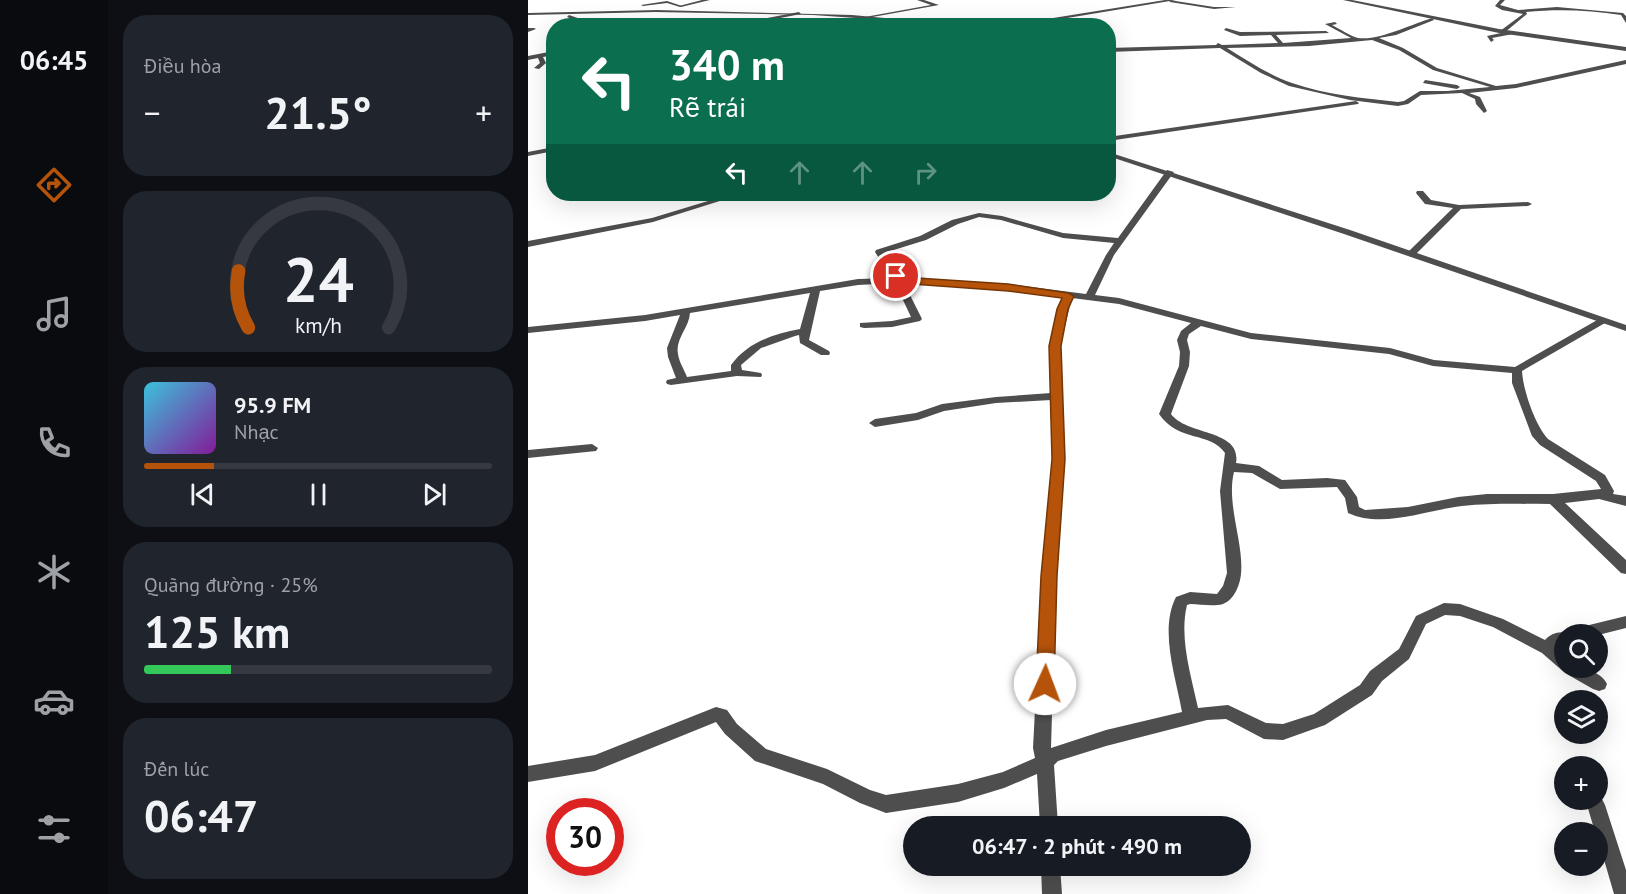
<!DOCTYPE html>
<html lang="vi">
<head>
<meta charset="utf-8">
<style>
  body { margin:0; font-family:"PT Sans",sans-serif; background:#20242c; color:#f1f3f6; height:100vh; display:flex; flex-direction:column; font-size:22px; white-space:nowrap }
  * { box-sizing:border-box; margin:0 }
  p { font-size:20px; color:#9ea1a6 }
  .icon { flex:none; width:33px; height:33px; fill:none; stroke:currentColor; stroke-width:2; stroke-linecap:round; stroke-linejoin:round }
  .map { position:relative; flex:1; overflow:hidden }
  .drawer { display:flex; flex-direction:column; gap:15px; padding:15px; background:#0d0f14; width:420px }
  .drawer>* { flex:none }
  .hud { position:absolute; left:18px; top:18px; width:570px; height:183px; border-radius:24px; box-shadow:0 6px 24px #0002; background:#0b6e4f; color:#fff; overflow:hidden }
  .tools { position:absolute; left:1026px; top:624px; display:grid; gap:12px }
  .tools a { display:grid; place-items:center; width:54px; height:54px; border-radius:50%; background:#171b24; box-shadow:0 6px 24px #0002; font-size:30px }
  .speed { position:absolute; left:18px; top:798px; display:flex; gap:12px; font-size:30px; font-weight:700; text-align:center }
  .speed>* { display:grid; place-content:center; width:78px; height:78px; border-radius:50%; background:#171b24; box-shadow:0 6px 24px #0002; line-height:1 }
  .speed .limit { border:9px solid #d22; background:#fff; color:#111 }
  .pin { position:absolute; display:grid; place-items:center; width:51px; height:51px; color:#fff; margin:-26px; border:3px solid #fff; border-radius:50%; box-shadow:0 2px 6px #0007 }
  .me { position:absolute; width:66px; margin:-33px; rotate:2deg; stroke-linejoin:round; filter:drop-shadow(0 0 4px #0008) }
  .turn { display:flex; align-items:center; gap:21px; height:126px; padding:0 24px; font-size:27px }
  .turn .icon { width:78px; height:78px; stroke-width:2.5 }
  .turn b { display:block; font-size:42px; line-height:51px }
  .lanes { display:flex; align-items:center; height:57px; padding:0 24px; background:#0003; justify-content:center; gap:30px; direction:ltr }
  .lanes .off { opacity:.35 }
  .big { font-size:45px; font-weight:600; line-height:1.1 }
  .drawer .widget { flex:1; display:flex; flex-direction:column; justify-content:center; gap:9px; min-width:0; padding:0 21px; border-radius:24px; background:#20242c }
  .drawer .dial { align-items:center; gap:0 }
  .dial svg { height:156px; overflow:visible; fill:none; stroke:#363941; stroke-width:7; stroke-linecap:round; text-anchor:middle }
  .dial text { fill:#f1f3f6; stroke:none }
  .song { display:flex; align-items:center; gap:18px }
  .cover { width:72px; height:72px; border-radius:9px; background:linear-gradient(135deg,hsl(190 70% 55%),hsl(290 70% 35%)) }
  .played { height:6px; border-radius:3px; background:linear-gradient(90deg,#b45309 20%,#363941 20%) }
  .keys { display:flex; justify-content:space-around; direction:ltr }
  .heat { display:flex; justify-content:space-between; align-items:center; font-size:33px; direction:ltr }
  .charge { height:9px; border-radius:4px; background:linear-gradient(90deg,#34c759 25%,#363941 0) }
  .trip { position:absolute; left:375px; top:816px; width:348px; height:60px; border-radius:30px; background:#171b24; box-shadow:0 6px 24px #0002; font-weight:600; line-height:60px; text-align:center }
  main { display:flex; flex:1; min-height:0 }
  .dock { display:flex; flex-direction:column; width:108px; justify-content:space-around; align-items:center; background:#090b0e; color:#9ea1a6 }
  .dock .icon { width:42px; height:42px }
  .dock .selected { color:#b45309 }
  .dock b { font-size:27px; color:#f1f3f6 }
  .map>svg:first-child { display:block }
  .lines { fill:none; stroke-linecap:round; stroke-linejoin:round }
  .minor { fill:#4e4e4e; fill-rule:evenodd }
  .tertiary { fill:#4e4e4e; fill-rule:evenodd }
  .route { fill:#b45309; stroke:#753606; stroke-width:1.5 }
</style>
</head>
<body>
<main>
<nav class="dock">
<b>06:45</b>
<svg class="icon selected" aria-label="directions" viewBox="0 0 24 24"><path d="M12 3l9 9-9 9-9-9zM9 14v-3h6M13 9l2 2-2 2"/></svg>
<svg class="icon" aria-label="music" viewBox="0 0 24 24"><path d="M9 18V5l10-2v13"/><circle cx="6" cy="18" r="3"/><circle cx="16" cy="16" r="3"/></svg>
<svg class="icon" aria-label="phone" viewBox="0 0 24 24"><path d="M5 4h4l2 5-3 2q2 4 5 5l2-3 5 2v4C11 20 4 13 5 4z"/></svg>
<svg class="icon" aria-label="climate" viewBox="0 0 24 24"><path d="M12 3v18M4 7l16 10M4 17L20 7"/></svg>
<svg class="icon" aria-label="car" viewBox="0 0 24 24"><path d="M5 17H2v-5l4-1 3-4h7l3 4 3 1v5h-3M9 17h6M6 11h13"/><circle cx="7" cy="17" r="2"/><circle cx="17" cy="17" r="2"/></svg>
<svg class="icon" aria-label="filters" viewBox="0 0 24 24"><path d="M4 7h16M4 17h16"/><circle cx="9" cy="7" r="2"/><circle cx="15" cy="17" r="2"/></svg>
</nav>
<section class="drawer">
<div class="widget"><p>Điều hòa</p>
<div class="heat"><a>−</a><b class="big">21.5°</b><a>+</a></div>
</div>
<div class="widget dial"><svg viewBox="0 0 100 80">
<path d="M14 69A42 42 0 1 1 86 69"/>
<path d="M14 69A42 42 0 0 1 9 40" stroke="#b45309"/>
<text x="50" y="56" font-size="32" font-weight="700">24</text>
<text x="50" y="72" font-size="11">km/h</text>
</svg></div>
<div class="widget">
<div class="song"><i class="cover"></i><div><b>95.9 FM</b><p>Nhạc</p></div></div>
<div class="played"></div>
<div class="keys"><svg class="icon" aria-label="previous" viewBox="0 0 24 24"><path d="M18 5L8 12l10 7zM5 5v14"/></svg><svg class="icon" aria-label="pause" viewBox="0 0 24 24"><path d="M8 5v14M16 5v14"/></svg><svg class="icon" aria-label="next" viewBox="0 0 24 24"><path d="M6 5l10 7-10 7zM19 5v14"/></svg></div>
</div>
<div class="widget"><p>Quãng đường · 25%</p><b class="big">125 km</b><div class="charge"></div></div>
<div class="widget"><p>Đến lúc</p><b class="big">06:47</b></div>
</section>
<div class="map">
<svg width="1098" height="894" viewBox="0 0 1098 894">
  <rect width="100%" height="100%" fill="#fff"/>
  <g class="lines">
    <path class="minor" d="M 389,0 L 396,0 L 411,5 L 339,18 L 337,17 L 403,5 Z
      M 641,0 L 686,7 L 708,7 L 686,9 L 642,2 Z
      M 972,0 L 977,0 L 972,5 L 990,10 L 1029,7 L 1095,13 L 1098,16 L 1098,23 L 1093,15 C 1061,10 1030,9 998,12 L 999,14 L 976,33 L 983,31 L 985,34 L 964,38 L 966,40 L 963,42 L 959,36 L 973,33 L 972,31 L 995,14 L 974,10 L 967,6 Z
      M 139,1 L 154,6 L 152,7 L 139,3 L 115,6 L 113,5 Z
      M 130,10 L 128,12 L 0,15 L 0,13 Z
      M 271,12 L 273,14 L 210,26 L 197,26 Z
      M 41,15 L 64,23 L 146,19 L 148,20 L 60,26 L 39,17 Z
      M 904,18 L 906,20 L 868,35 L 851,38 L 875,48 L 909,68 L 968,86 L 988,84 L 1098,60 L 1098,64 L 988,88 L 941,93 L 952,97 L 959,111 L 956,113 L 948,104 L 947,99 L 934,93 L 893,95 L 880,104 L 870,106 L 822,100 L 761,86 L 733,73 L 692,48 L 580,52 L 580,48 L 688,45 L 690,43 L 694,45 L 750,43 L 743,35 L 712,36 L 696,30 L 698,28 L 712,32 L 798,31 L 801,33 L 748,35 L 755,43 L 823,38 L 797,24 L 807,22 L 809,24 L 804,25 C 812,29 822,36 830,38 C 851,41 884,24 904,18 ZM 844,40 L 871,50 L 905,70 L 962,87 L 919,91 L 892,91 L 876,101 L 870,102 C 835,98 798,95 764,83 C 741,75 720,61 699,48 L 781,46 Z
      M 0,28 L 6,28 L 8,29 L 0,32 Z
      M 26,51 L 26,55 L 15,57 L 18,63 L 11,69 L 6,68 L 12,63 L 10,58 L 0,60 L 0,56 Z
      M 897,80 L 929,85 L 932,87 L 929,89 L 895,83 Z
      M 828,101 L 831,103 L 830,104 L 580,141 L 580,137 Z
      M 26,147 L 26,151 L 0,156 L 0,152 Z
      M 639,170 L 646,172 L 586,255 L 567,295 L 591,298 L 723,333 L 862,348 L 906,360 L 987,367 L 1071,319 L 1077,319 L 1077,323 L 994,371 C 995,390 1007,425 1020,439 L 1077,475 L 1086,491 L 1085,494 L 1098,496 L 1098,506 L 1071,499 L 1037,503 L 1098,560 L 1098,574 L 1093,573 L 1022,504 C 992,504 963,503 934,506 C 898,510 855,529 820,513 L 817,498 L 809,487 L 752,489 L 724,473 L 706,472 C 698,504 716,543 713,574 C 712,585 706,600 695,604 C 684,607 673,604 662,604 L 659,605 C 651,638 663,675 670,708 L 700,705 L 738,723 L 755,724 L 786,714 L 832,685 L 842,671 L 871,649 L 888,616 L 916,603 L 932,604 L 975,619 L 1017,640 C 1023,633 1033,630 1042,634 L 1044,630 L 1049,628 L 1098,616 L 1098,628 L 1070,635 L 1036,634 L 1036,644 L 1029,647 L 1036,654 L 1036,668 C 1051,668 1072,669 1079,684 L 1077,689 L 1071,691 L 1065,689 L 1037,673 L 1014,653 L 965,627 L 932,616 L 917,615 L 898,624 L 881,659 L 854,681 L 844,695 L 797,725 L 755,740 L 736,739 L 698,719 L 679,720 L 578,746 L 530,761 L 526,765 L 530,826 L 512,826 L 509,774 L 476,788 L 430,802 L 358,813 L 332,803 L 295,784 L 227,761 L 197,734 L 188,722 L 67,771 L 0,782 L 0,766 L 67,755 L 188,707 L 199,710 L 209,724 L 238,749 L 299,769 L 342,790 L 358,795 L 430,784 L 475,772 L 507,758 L 505,748 L 514,576 L 525,459 L 523,400 L 468,403 L 416,411 L 390,420 L 347,427 L 341,423 L 347,419 L 388,413 L 414,404 L 468,397 L 523,393 L 522,346 L 535,297 L 480,290 L 376,283 L 394,319 L 392,321 L 364,327 L 336,328 L 332,327 L 332,323 L 364,321 L 383,317 L 367,283 L 330,285 L 292,291 L 281,340 L 301,351 L 302,353 L 301,355 L 293,355 L 272,343 L 271,335 L 267,336 L 233,348 L 213,365 L 214,370 L 233,373 L 234,375 L 233,377 L 209,376 L 143,385 L 139,384 L 138,382 L 139,380 L 148,378 L 140,357 L 139,348 L 152,315 L 117,321 L 0,333 L 0,327 L 117,315 L 330,279 L 364,278 L 347,252 L 348,250 L 392,236 L 424,220 L 451,213 L 474,216 L 535,233 L 590,238 ZM 451,217 L 473,220 L 535,238 L 586,243 L 578,255 L 558,294 L 480,284 L 373,277 L 356,253 L 398,240 L 430,224 ZM 282,293 L 272,329 C 245,334 220,342 203,365 L 203,371 L 159,377 C 156,369 151,362 150,354 C 147,339 161,328 162,313 ZM 544,298 L 591,304 L 663,323 L 653,331 L 649,340 L 652,352 L 651,366 L 631,414 C 651,443 682,431 697,453 L 692,491 L 699,573 L 695,586 L 689,594 L 662,592 L 648,597 C 631,630 648,677 654,712 L 578,730 L 523,748 L 528,576 L 537,459 L 532,346 ZM 673,326 L 723,339 L 861,354 L 905,366 L 984,373 L 984,383 L 1004,436 L 1012,445 L 1068,481 L 1073,489 L 1025,494 L 959,494 L 930,497 L 880,507 L 837,510 L 831,507 L 829,497 L 817,480 L 799,478 L 754,480 L 731,466 L 708,463 C 714,429 659,436 643,414 L 661,366 L 662,352 L 659,340 L 661,334 Z
      M 889,191 L 895,191 L 903,200 L 931,205 L 1000,202 L 1004,204 L 1000,206 L 933,209 L 886,256 L 883,257 L 879,254 L 880,252 L 925,208 L 897,204 L 888,193 Z
      M 203,194 L 214,194 L 125,222 L 0,247 L 0,241 L 124,218 Z
      M 64,444 L 70,448 L 68,451 L 0,458 L 0,450 Z
      M 1070,797 L 1074,799 L 1077,805 L 1098,870 L 1098,894 L 1086,894 L 1070,839 L 1070,832 L 1067,832 L 1059,805 L 1061,800 L 1070,800 Z
      M 513,866 L 532,866 L 534,894 L 514,894 Z"/>
    <path class="tertiary" d="M 174,0 L 182,0 L 153,7 L 151,6 Z
      M 637,0 L 648,0 L 491,26 L 476,26 Z
      M 815,0 L 824,0 L 971,29 L 1098,47 L 1098,51 L 971,33 Z
      M 128,10 L 324,15 L 443,26 L 285,15 L 126,12 Z
      M 580,152 L 822,230 L 1098,325 L 1098,331 L 816,234 L 580,156 Z"/>
  </g>
  <path class="route" d="M 368,273 L 374,277 L 480,284 L 540,293 L 546,296 L 540,309 L 533,346 L 537,459 L 529,576 L 526,684 L 523,689 L 517,692 L 510,689 L 508,684 L 513,576 L 524,459 L 521,346 L 529,309 L 534,298 L 480,291 L 370,283 L 366,282 L 363,276 Z"/>
</svg>
<div class="tools">
<a><svg class="icon" aria-label="search" viewBox="0 0 24 24"><circle cx="10" cy="10" r="6"/><path d="M15 15l6 6"/></svg></a>
<a><svg class="icon" aria-label="layers" viewBox="0 0 24 24"><path d="M12 4l9 5-9 5-9-5zM3 14l9 5 9-5"/></svg></a>
<a>+</a>
<a>−</a>
</div>
<div class="speed"><div class="limit">30</div></div>
<div class="pin" style="left:368px;top:276px;background:#d93025"><svg class="icon" aria-label="arrive" viewBox="0 0 24 24"><path d="M6 21V4h12l-3 4 3 4H6"/></svg></div>
<svg class="me" style="left:517px;top:684px" viewBox="-20 -20 40 40"><circle r="19" fill="#fff"/><path d="M0-13L10 11 0 6-10 11z" fill="#b45309"/></svg>
<div class="trip">06:47 · 2 phút · 490 m</div>
<div class="hud">
<div class="turn"><svg class="icon" aria-label="left" viewBox="0 0 24 24"><path d="M17 20v-9H6M10 6l-5 5 5 5"/></svg><div><b>340 m</b>Rẽ trái</div></div>
<div class="lanes"><svg class="icon" aria-label="left" viewBox="0 0 24 24"><path d="M17 20v-9H6M10 6l-5 5 5 5"/></svg><svg class="icon off" aria-label="ahead" viewBox="0 0 24 24"><path d="M12 20V5M6 11l6-6 6 6"/></svg><svg class="icon off" aria-label="ahead" viewBox="0 0 24 24"><path d="M12 20V5M6 11l6-6 6 6"/></svg><svg class="icon off" aria-label="right" viewBox="0 0 24 24"><path d="M7 20v-9h11M14 6l5 5-5 5"/></svg></div>
</div>
</div>
</main>
</body>
</html>
